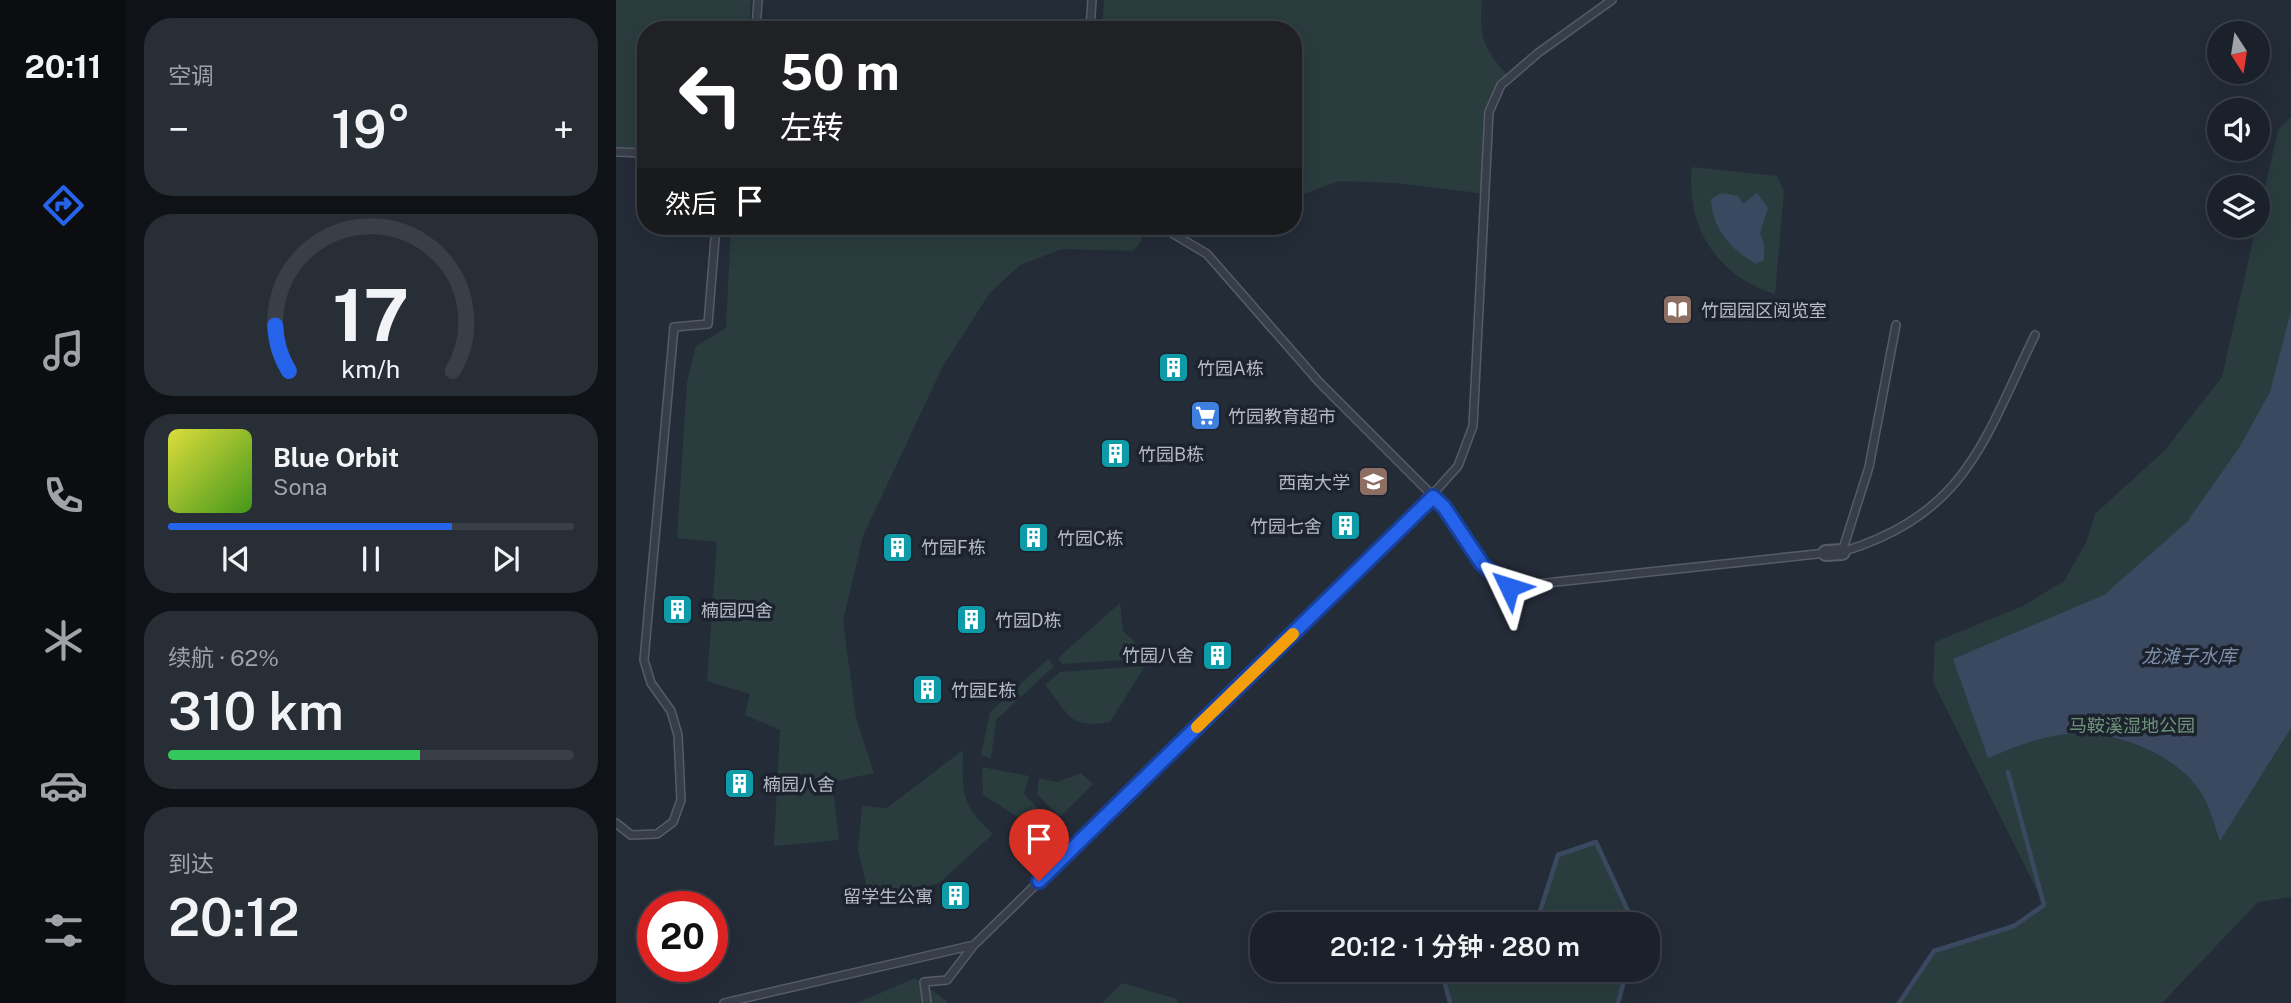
<!DOCTYPE html>
<html lang="zh">
<head>
<meta charset="utf-8">
<style>
  body { margin:0; font-family:"Public Sans","Noto Sans SC",sans-serif; background:#282e36; color:#f1f3f6; height:100vh; display:flex; flex-direction:column; font-size:26px; white-space:nowrap }
  * { box-sizing:border-box; margin:0 }
  p { font-size:23px; color:#a0a3a8 }
  .icon { flex:none; width:38px; height:38px; fill:none; stroke:currentColor; stroke-width:2; stroke-linecap:round; stroke-linejoin:round }
  .map { position:relative; flex:1; overflow:hidden }
  .sheet { display:flex; flex-direction:column; gap:18px; padding:18px; background:#0f1217; width:490px }
  .sheet>* { flex:none }
  .hud { position:absolute; left:21px; top:21px; width:665px; height:214px; border-radius:28px; box-shadow:0 7px 28px #0002,0 0 0 2px #393e47; background:#202124; color:#fff; overflow:hidden }
  .needle { width:46px; rotate:168deg }
  .fabs { position:absolute; left:1591px; top:21px; display:grid; gap:14px }
  .fabs a { display:grid; place-items:center; width:63px; height:63px; border-radius:50%; background:#1b212a; box-shadow:0 7px 28px #0002,0 0 0 2px #393e47; font-size:35px }
  .speed { position:absolute; left:21px; top:891px; display:flex; gap:14px; font-size:35px; font-weight:700; text-align:center }
  .speed>* { display:grid; place-content:center; width:91px; height:91px; border-radius:50%; background:#1b212a; box-shadow:0 7px 28px #0002,0 0 0 2px #393e47; line-height:1 }
  .speed .limit { border:10px solid #d22; background:#fff; color:#111 }
  .pin { position:absolute; display:grid; place-items:center; width:60px; height:60px; color:#fff; margin:-72px -30px; border-radius:50% 50% 50% 0; rotate:-45deg; box-shadow:0 0 7px #0007 }
  .pin .icon { rotate:45deg }
  .me { position:absolute; width:77px; margin:-38px; rotate:311deg; stroke-linejoin:round; filter:drop-shadow(0 0 5px #0008) }
  .turn { display:flex; align-items:center; gap:24px; height:147px; padding:0 28px; font-size:32px }
  .turn .icon { width:91px; height:91px; stroke-width:2.5 }
  .turn b { display:block; font-size:49px; line-height:60px }
  .then { display:flex; align-items:center; height:66px; padding:0 28px; background:#0003; gap:14px; font-size:26px }
  .big { font-size:52px; font-weight:600; line-height:1.1 }
  .sheet .tile { flex:1; display:flex; flex-direction:column; justify-content:center; gap:10px; min-width:0; padding:0 24px; border-radius:28px; background:#282e36 }
  .sheet .dial { align-items:center; gap:0 }
  .dial svg { height:182px; overflow:visible; fill:none; stroke:#393e47; stroke-width:7; stroke-linecap:round; text-anchor:middle }
  .dial text { fill:#f1f3f6; stroke:none }
  .song { display:flex; align-items:center; gap:21px }
  .cover { width:84px; height:84px; border-radius:10px; background:linear-gradient(135deg,hsl(60 70% 55%),hsl(100 70% 35%)) }
  .played { height:7px; border-radius:4px; background:linear-gradient(90deg,#2563eb 70%,#393e47 70%) }
  .keys { display:flex; justify-content:space-around; direction:ltr }
  .heat { display:flex; justify-content:space-between; align-items:center; font-size:38px; direction:ltr }
  .charge { height:10px; border-radius:5px; background:linear-gradient(90deg,#34c759 62%,#393e47 0) }
  .trip { position:absolute; left:634px; top:912px; width:410px; height:70px; border-radius:28px; background:#1b212a; box-shadow:0 7px 28px #0002,0 0 0 2px #393e47; font-weight:600; line-height:70px; text-align:center }
  main { display:flex; flex:1; min-height:0 }
  .dock { display:flex; flex-direction:column; width:126px; justify-content:space-around; align-items:center; background:#0b0d11; color:#a0a3a8 }
  .dock .icon { width:49px; height:49px }
  .dock .active { color:#2563eb }
  .dock b { font-size:32px; color:#f1f3f6 }
  .map>svg:first-child { display:block }
  .green { fill:#2a3c3e }
  .water { fill:#3b4960 }
  .lines { fill:none; stroke-linecap:round; stroke-linejoin:round }
  .stream { stroke:#3b4960; stroke-width:4.5 }
  .lane-casing { stroke:#565c67; stroke-width:10 }
  .street-casing { stroke:#565c67; stroke-width:18 }
  .lane { stroke:#383e49; stroke-width:7 }
  .street { stroke:#383e49; stroke-width:14 }
  .route-casing { stroke:#184099; stroke-width:18 }
  .route { stroke:#2563eb; stroke-width:12 }
  .slow { stroke:#f59e0b; stroke-width:12 }
  .labels { text-anchor:middle; dominant-baseline:central; stroke-width:7; stroke-linejoin:round; paint-order:stroke }
  .poi-label { font-size:18px; fill:#b3b9c5; stroke:#1d232e; text-anchor:start }
  .park-label { font-size:18px; fill:#6c9378; stroke:#1d232e }
  .water-label { font-size:19px; font-style:italic; fill:#7d8eaa; stroke:#1d232e }
</style>
</head>
<body>
<main>
<nav class="dock">
<b>20:11</b>
<svg class="icon active" aria-label="directions" viewBox="0 0 24 24"><path d="M12 3l9 9-9 9-9-9zM9 14v-3h6M13 9l2 2-2 2"/></svg>
<svg class="icon" aria-label="music" viewBox="0 0 24 24"><path d="M9 18V5l10-2v13"/><circle cx="6" cy="18" r="3"/><circle cx="16" cy="16" r="3"/></svg>
<svg class="icon" aria-label="phone" viewBox="0 0 24 24"><path d="M5 4h4l2 5-3 2q2 4 5 5l2-3 5 2v4C11 20 4 13 5 4z"/></svg>
<svg class="icon" aria-label="climate" viewBox="0 0 24 24"><path d="M12 3v18M4 7l16 10M4 17L20 7"/></svg>
<svg class="icon" aria-label="car" viewBox="0 0 24 24"><path d="M5 17H2v-5l4-1 3-4h7l3 4 3 1v5h-3M9 17h6M6 11h13"/><circle cx="7" cy="17" r="2"/><circle cx="17" cy="17" r="2"/></svg>
<svg class="icon" aria-label="filters" viewBox="0 0 24 24"><path d="M4 7h16M4 17h16"/><circle cx="9" cy="7" r="2"/><circle cx="15" cy="17" r="2"/></svg>
</nav>
<section class="sheet">
<div class="tile"><p>空调</p>
<div class="heat"><a>−</a><b class="big">19°</b><a>+</a></div>
</div>
<div class="tile dial"><svg viewBox="0 0 100 80">
<path d="M14 69A42 42 0 1 1 86 69"/>
<path d="M14 69A42 42 0 0 1 8 49" stroke="#2563eb"/>
<text x="50" y="56" font-size="32" font-weight="700">17</text>
<text x="50" y="72" font-size="11">km/h</text>
</svg></div>
<div class="tile">
<div class="song"><i class="cover"></i><div><b>Blue Orbit</b><p>Sona</p></div></div>
<div class="played"></div>
<div class="keys"><svg class="icon" aria-label="previous" viewBox="0 0 24 24"><path d="M18 5L8 12l10 7zM5 5v14"/></svg><svg class="icon" aria-label="pause" viewBox="0 0 24 24"><path d="M8 5v14M16 5v14"/></svg><svg class="icon" aria-label="next" viewBox="0 0 24 24"><path d="M6 5l10 7-10 7zM19 5v14"/></svg></div>
</div>
<div class="tile"><p>续航 · 62%</p><b class="big">310 km</b><div class="charge"></div></div>
<div class="tile"><p>到达</p><b class="big">20:12</b></div>
</section>
<div class="map">
<svg width="1675" height="1003" viewBox="0 0 1675 1003">
  <rect width="100%" height="100%" fill="#242c38"/>
  <path class="green" d="M 0,0 L 135,0 L 133,30 L 30,30 L 30,153 L 0,152 Z
    M 488,0 L 866,0 C 863,40 868,49 894,78 C 862,100 872,159 871,194 L 779,183 L 723,181 L 677,198 L 677,30 L 486,30 Z
    M 1675,117 L 1675,897 L 1642,902 L 1546,1003 L 1283,1003 L 1318,951 L 1398,926 L 1428,904 L 1317,682 L 1319,642 L 1407,606 L 1448,581 L 1470,543 L 1479,514 L 1549,450 L 1606,377 L 1662,130 Z
    M 1076,167 L 1161,176 L 1168,191 L 1159,294 C 1101,276 1069,227 1076,167 Z
    M 115,226 L 520,226 L 526,240 L 518,251 L 446,249 L 404,265 L 373,294 L 327,366 L 247,536 L 227,621 L 240,718 L 258,773 L 216,782 L 223,840 L 158,846 L 164,730 L 129,715 L 134,694 L 91,681 L 101,542 L 61,538 L 71,383 L 80,346 L 110,328 Z
    M 504,603 L 507,631 L 536,658 L 446,664 L 442,658 Z
    M 432,659 L 438,666 L 380,720 L 375,758 L 365,755 L 374,712 Z
    M 529,666 L 494,722 C 452,729 454,715 429,685 L 444,672 Z
    M 347,750 C 346,793 345,805 377,834 L 323,883 L 254,901 L 242,849 L 246,806 L 271,808 Z
    M 366,767 L 413,776 L 408,794 L 454,841 L 448,846 L 367,795 Z
    M 465,773 L 477,784 L 444,817 L 421,794 L 423,778 L 441,782 Z
    M 980,842 L 1018,924 L 920,924 L 942,855 Z
    M 840,970 L 1011,970 L 1002,1003 L 834,1003 L 829,984 Z
    M 299,978 L 333,1003 L 241,1003 Z
    M 506,983 L 561,999 L 561,1003 L 486,1003 Z"/>
  <path class="water" d="M 1106,193 L 1122,196 L 1127,204 L 1141,193 L 1152,208 L 1144,233 L 1148,244 L 1148,260 L 1140,264 C 1115,250 1096,228 1095,199 Z
    M 1675,311 L 1675,728 L 1604,841 C 1598,825 1594,805 1584,791 C 1571,772 1551,758 1531,749 C 1469,722 1432,733 1372,758 L 1337,659 L 1488,595 L 1571,522 L 1623,448 L 1654,392 Z"/>
  <g class="lines">
    <path class="stream" d="M 920,924 L 942,855 L 980,842 L 1018,924
      M 834,1003 L 829,984 L 840,970
      M 1002,1003 L 1011,970
      M 1283,1003 L 1318,951 L 1398,926 L 1428,905 L 1392,772"/>
    <defs>
      <path id="lane" d="M 140,30 L 142,0
        M 474,30 L 476,0
        M 0,152 L 30,153
        M 544,226 L 591,254 L 703,382 L 816,495 L 842,466 L 857,426 L 873,112 L 885,85 L 922,53 L 996,0
        M 816,495 L 828,507 L 866,564 L 893,587 L 1210,553
        M 1226,552 C 1351,513 1367,442 1419,335
        M 1226,552 L 1253,467 L 1280,325
        M 0,823 L 15,835 L 41,834 L 57,822 L 65,800 L 62,735 L 55,711 L 35,683 L 28,660 L 58,327 L 92,324 L 100,226
        M 108,1003 L 358,945 L 817,497
        M 311,1003 L 308,982 L 331,980 L 357,946"/>
      <path id="street" d="M 1210,553 L 1226,552"/>
    </defs>
    <use href="#lane" class="lane-casing"/>
    <use href="#street" class="street-casing"/>
    <use href="#lane" class="lane"/>
    <use href="#street" class="street"/>
  </g>
  <g class="lines">
    <defs>
      <path id="route" d="M 423,881 L 817,497 L 828,507 L 866,564 L 893,587"/>
    </defs>
    <use href="#route" class="route-casing"/>
    <use href="#route" class="route"/>
    <path class="slow" d="M 581,727 L 677,634"/>
  </g>
  <defs>
    <symbol id="library-square" viewBox="-11 -11 22 22"><rect x="-9" y="-9" width="18" height="18" rx="4" fill="#8d6e63" stroke="#1d232e"/><path d="M-6-4Q-3-5.5-.7-3.5V5Q-3 3-6 4ZM6-4Q3-5.5 .7-3.5V5Q3 3 6 4Z" fill="#fff"/></symbol>
    <symbol id="building-square" viewBox="-11 -11 22 22"><rect x="-9" y="-9" width="18" height="18" rx="4" fill="#0f9aa8" stroke="#1d232e"/><path d="M-4-6H4V6H1V3H-1V6H-4ZM-2.5-4.3h1.7v1.8h-1.7ZM.8-4.3h1.7v1.8H.8ZM-2.5-1h1.7V.8h-1.7ZM.8-1h1.7V.8H.8Z" fill="#fff"/></symbol>
    <symbol id="supermarket-square" viewBox="-11 -11 22 22"><rect x="-9" y="-9" width="18" height="18" rx="4" fill="#3f7fe0" stroke="#1d232e"/><path d="M-6-5.5h2.5l.6 2H6L4.5 2H-2.5L-4.4-4H-6ZM-1.5 3.2a1.3 1.3 0 1 0 .1 0ZM3 3.2a1.3 1.3 0 1 0 .1 0Z" fill="#fff"/></symbol>
    <symbol id="university-square" viewBox="-11 -11 22 22"><rect x="-9" y="-9" width="18" height="18" rx="4" fill="#8d6e63" stroke="#1d232e"/><path d="M0-5L7-2L0 1L-7-2ZM-4 1L0 2.5L4 1V4Q0 6-4 4Z" fill="#fff"/></symbol>
  </defs>
  <g fill-rule="evenodd">
    <use href="#library-square" x="1044" y="292" width="35" height="35"/>
    <use href="#building-square" x="540" y="350" width="35" height="35"/>
    <use href="#supermarket-square" x="572" y="398" width="35" height="35"/>
    <use href="#building-square" x="482" y="436" width="35" height="35"/>
    <use href="#university-square" x="740" y="464" width="35" height="35"/>
    <use href="#building-square" x="712" y="508" width="35" height="35"/>
    <use href="#building-square" x="400" y="520" width="35" height="35"/>
    <use href="#building-square" x="264" y="530" width="35" height="35"/>
    <use href="#building-square" x="44" y="592" width="35" height="35"/>
    <use href="#building-square" x="338" y="602" width="35" height="35"/>
    <use href="#building-square" x="584" y="638" width="35" height="35"/>
    <use href="#building-square" x="294" y="672" width="35" height="35"/>
    <use href="#building-square" x="106" y="766" width="35" height="35"/>
    <use href="#building-square" x="322" y="878" width="35" height="35"/>
  </g>
  <g class="labels">
    <g class="poi-label">
      <text x="1085" y="310">竹园园区阅览室</text>
      <text x="581" y="368">竹园A栋</text>
      <text x="612" y="416">竹园教育超市</text>
      <text x="522" y="454">竹园B栋</text>
      <text x="734" y="482" text-anchor="end">西南大学</text>
      <text x="706" y="526" text-anchor="end">竹园七舍</text>
      <text x="441" y="538">竹园C栋</text>
      <text x="305" y="547">竹园F栋</text>
      <text x="85" y="610">楠园四舍</text>
      <text x="379" y="620">竹园D栋</text>
      <text x="578" y="655" text-anchor="end">竹园八舍</text>
      <text x="335" y="690">竹园E栋</text>
      <text x="147" y="784">楠园八舍</text>
      <text x="317" y="896" text-anchor="end">留学生公寓</text>
    </g>
    <g class="park-label">
      <text x="1516" y="725">马鞍溪湿地公园</text>
    </g>
    <g class="water-label">
      <text x="1573" y="656">龙滩子水库</text>
    </g>
  </g>
</svg>
<div class="fabs">
<a><svg class="needle" viewBox="-14 -14 28 28"><path d="M0-13l5 13h-10z" fill="#e53935"/><path d="M0 13l5-13h-10z" fill="#a0a3a8"/></svg></a>
<a><svg class="icon" aria-label="sound" viewBox="0 0 24 24"><path d="M4 9h4l5-4v14l-5-4H4zM17 9q2 3 0 6"/></svg></a>
<a><svg class="icon" aria-label="layers" viewBox="0 0 24 24"><path d="M12 4l9 5-9 5-9-5zM3 14l9 5 9-5"/></svg></a>
</div>
<div class="speed"><div class="limit">20</div></div>
<div class="pin" style="left:423px;top:881px;background:#d93025"><svg class="icon" aria-label="arrive" viewBox="0 0 24 24"><path d="M6 21V4h12l-3 4 3 4H6"/></svg></div>
<svg class="me" style="left:893px;top:587px" viewBox="-20 -20 40 40"><path d="M0-17L14 15 0 8-14 15z" fill="#2563eb" stroke="#fff" stroke-width="4"/></svg>
<div class="trip">20:12 · 1 分钟 · 280 m</div>
<div class="hud">
<div class="turn"><svg class="icon" aria-label="left" viewBox="0 0 24 24"><path d="M17 20v-9H6M10 6l-5 5 5 5"/></svg><div><b>50 m</b>左转</div></div>
<div class="then">然后<svg class="icon" aria-label="arrive" viewBox="0 0 24 24"><path d="M6 21V4h12l-3 4 3 4H6"/></svg></div>
</div>
</div>
</main>
</body>
</html>
